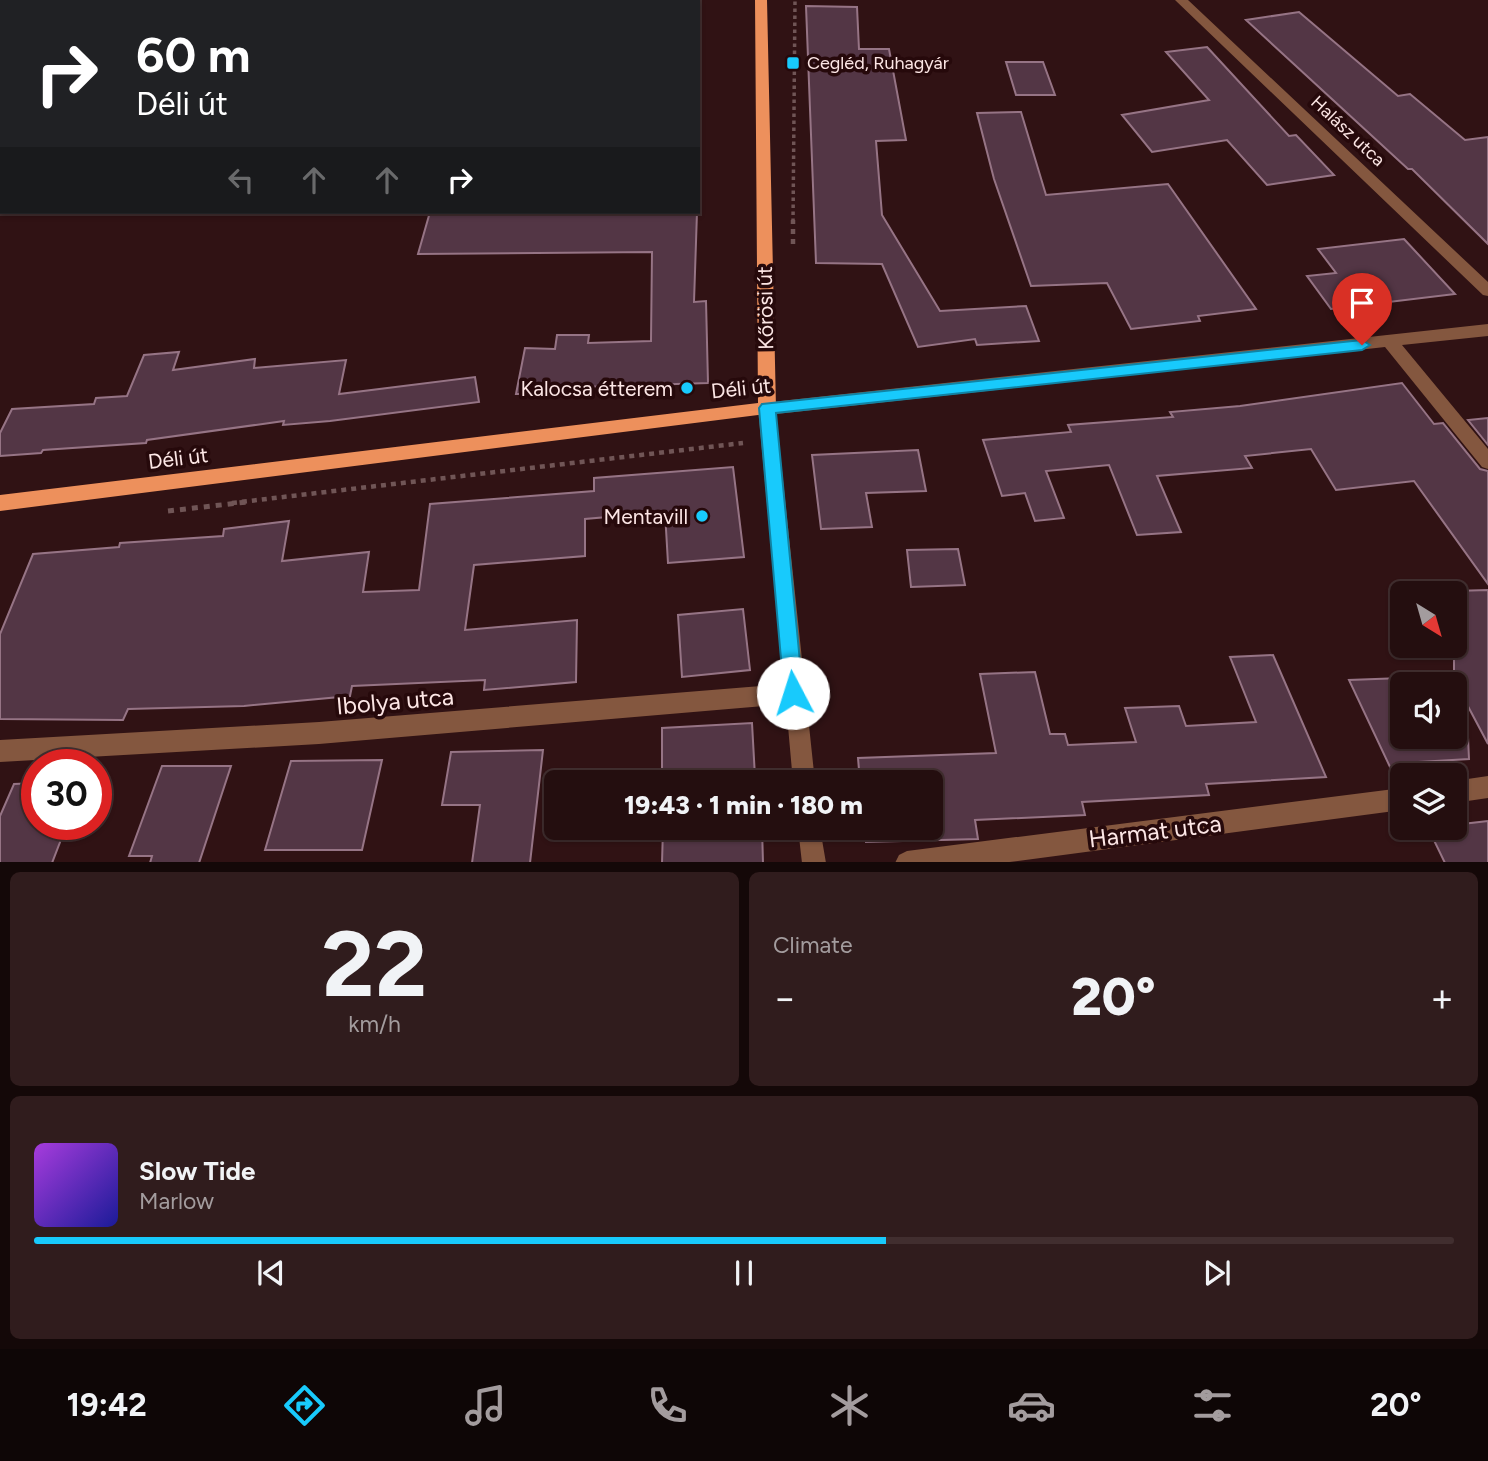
<!DOCTYPE html>
<html lang="en">
<head>
<meta charset="utf-8">
<style>
  body { margin:0; font-family:Figtree,sans-serif; background:#301c1d; color:#f1f3f6; height:100vh; display:flex; flex-direction:column; font-size:26px; white-space:nowrap }
  * { box-sizing:border-box; margin:0 }
  p { font-size:23px; color:#a39c9e }
  .icon { flex:none; width:38px; height:38px; fill:none; stroke:currentColor; stroke-width:2; stroke-linecap:round; stroke-linejoin:round }
  .map { position:relative; height:862px; overflow:hidden }
  .drawer { display:flex; flex-direction:column; gap:10px; padding:10px; background:#140808; flex:1 }
  .drawer>* { flex:none }
  .guide { position:absolute; left:0px; top:0px; width:700px; height:214px; box-shadow:0 2px 5px #0004,0 0 0 2px #412e2f; background:#202124; color:#fff; overflow:hidden }
  .needle { width:46px; rotate:143deg }
  .buttons { position:absolute; left:1390px; top:581px; display:grid; gap:14px }
  .buttons a { display:grid; place-items:center; width:77px; height:77px; border-radius:10px; background:#240e0f; box-shadow:0 2px 5px #0004,0 0 0 2px #412e2f; font-size:35px }
  .speed { position:absolute; left:21px; top:749px; display:flex; gap:14px; font-size:35px; font-weight:700; text-align:center }
  .speed>* { display:grid; place-content:center; width:91px; height:91px; border-radius:50%; background:#240e0f; box-shadow:0 2px 5px #0004,0 0 0 2px #412e2f; line-height:1 }
  .speed .limit { border:10px solid #d22; background:#fff; color:#111 }
  .pin { position:absolute; display:grid; place-items:center; width:60px; height:60px; color:#fff; margin:-72px -30px; border-radius:50% 50% 50% 0; rotate:-45deg; box-shadow:0 0 7px #0007 }
  .pin .icon { rotate:45deg }
  .me { position:absolute; width:77px; margin:-38px; rotate:355deg; stroke-linejoin:round; filter:drop-shadow(0 0 5px #0008) }
  .turn { display:flex; align-items:center; gap:24px; height:147px; padding:0 21px; font-size:32px }
  .turn .icon { width:91px; height:91px; stroke-width:2.5 }
  .turn b { display:block; font-size:49px; line-height:60px }
  .lanes { display:flex; align-items:center; height:66px; padding:0 21px; background:#0003; justify-content:center; gap:35px; direction:ltr }
  .lanes .off { opacity:.35 }
  .big { font-size:52px; font-weight:800; line-height:1.1 }
  .drawer .tile { flex:1; display:flex; flex-direction:column; justify-content:center; gap:10px; min-width:0; padding:0 24px; border-radius:10px; background:#301c1d }
  .drawer .dial { align-items:center; gap:0 }
  .dial b { font-size:91px; line-height:1 }
  .song { display:flex; align-items:center; gap:21px }
  .cover { width:84px; height:84px; border-radius:10px; background:linear-gradient(135deg,hsl(280 70% 55%),hsl(240 70% 35%)) }
  .played { height:7px; border-radius:4px; background:linear-gradient(90deg,#18cafc 60%,#412e2f 60%) }
  .keys { display:flex; justify-content:space-around; direction:ltr }
  .heat { display:flex; justify-content:space-between; align-items:center; font-size:38px; direction:ltr }
  .drawer .tiles { flex:1; display:grid; gap:10px; grid-template-columns:1fr 1fr }
  .tile:last-child { grid-column:span 2 }
  .trip { position:absolute; left:544px; top:770px; width:399px; height:70px; border-radius:10px; background:#240e0f; box-shadow:0 2px 5px #0004,0 0 0 2px #412e2f; font-weight:800; line-height:70px; text-align:center }
  .tabs { display:flex; height:112px; justify-content:space-around; align-items:center; background:#0e0606; color:#a39c9e }
  .tabs .icon { width:49px; height:49px }
  .tabs .selected { color:#18cafc }
  .tabs b { font-size:32px; color:#f1f3f6 }
  .map>svg:first-child { display:block }
  .building { fill:#533645; stroke:#967485; stroke-width:2 }
  .lines { fill:none; stroke-linecap:round; stroke-linejoin:round }
  .path-far2 { stroke:#705556; stroke-width:3.5; stroke-dasharray:3.5 3.5; stroke-linecap:butt }
  .path-far1 { stroke:#705556; stroke-width:4.5; stroke-dasharray:5 5; stroke-linecap:butt }
  .path { stroke:#705556; stroke-width:5; stroke-dasharray:6 6; stroke-linecap:butt }
  .minor { fill:#84573f; fill-rule:evenodd }
  .major { fill:#ed905c; fill-rule:evenodd }
  .route { fill:#18cafc; stroke:#1083a4; stroke-width:2 }
  .poi-dot { fill:#18cafc; stroke:#26090b; stroke-width:2.5 }
  .labels { text-anchor:middle; dominant-baseline:central; stroke-width:7; stroke-linejoin:round; paint-order:stroke }
  .far-poi-label { font-size:18px; fill:#fce6e5; stroke:#26090b; text-anchor:start }
  .far-street-label { font-size:18px; fill:#fce6e5; stroke:#26090b }
  .street-label { font-size:21px; fill:#fce6e5; stroke:#26090b }
  .poi-label { font-size:21px; fill:#fce6e5; stroke:#26090b; text-anchor:end }
  .near-street-label { font-size:24px; fill:#fce6e5; stroke:#26090b }
</style>
</head>
<body>
<div class="map">
<svg width="1488" height="863" viewBox="0 0 1488 863">
  <rect width="100%" height="100%" fill="#301214"/>
  <path class="building" d="M 806,6 L 857,7 L 859,49 L 889,49 L 906,140 L 876,141 L 882,215 L 940,311 L 1026,306 L 1039,341 L 977,345 L 975,339 L 918,347 L 882,264 L 816,263 Z
    M 1299,12 L 1398,96 L 1410,94 L 1465,140 L 1488,137 L 1488,244 L 1412,169 L 1408,169 L 1246,20 Z
    M 1207,47 L 1289,136 L 1296,135 L 1334,175 L 1267,185 L 1227,140 L 1152,152 L 1122,115 L 1209,100 L 1166,52 Z
    M 1006,62 L 1043,62 L 1055,95 L 1016,95 Z
    M 1021,112 L 1046,195 L 1168,184 L 1256,309 L 1198,316 L 1200,321 L 1131,329 L 1107,283 L 1031,286 L 994,179 L 977,113 Z
    M 430,212 L 697,212 L 694,302 L 706,301 L 708,383 L 581,387 L 580,394 L 516,394 L 525,348 L 555,349 L 557,335 L 589,335 L 588,343 L 651,341 L 652,252 L 418,254 Z
    M 1404,239 L 1455,294 L 1331,309 L 1307,276 L 1336,273 L 1318,249 Z
    M 179,352 L 173,370 L 255,359 L 254,368 L 346,360 L 339,394 L 475,377 L 479,402 L 330,421 L 283,425 L 284,421 L 147,440 L 146,443 L 43,450 L 41,453 L 0,456 L 0,433 L 12,409 L 94,404 L 96,398 L 127,396 L 144,355 Z
    M 1402,383 L 1434,424 L 1443,423 L 1480,469 L 1488,471 L 1488,584 L 1414,481 L 1336,490 L 1311,449 L 1245,456 L 1252,468 L 1157,476 L 1181,532 L 1137,535 L 1109,465 L 1046,471 L 1064,518 L 1035,521 L 1025,493 L 1002,496 L 983,440 L 1071,432 L 1068,425 L 1173,417 L 1170,412 L 1240,406 Z
    M 1488,418 L 1488,445 L 1468,420 Z
    M 918,450 L 926,491 L 866,493 L 872,527 L 821,529 L 812,455 Z
    M 733,467 L 744,557 L 668,563 L 665,512 L 585,519 L 585,556 L 474,565 L 465,630 L 577,620 L 576,682 L 484,690 L 485,680 L 352,686 L 350,696 L 244,706 L 128,709 L 123,720 L 0,719 L 0,634 L 33,554 L 119,547 L 120,543 L 223,536 L 224,529 L 289,521 L 282,561 L 369,552 L 363,592 L 419,590 L 430,504 L 594,491 L 594,478 Z
    M 958,549 L 965,585 L 911,587 L 907,550 Z
    M 1488,590 L 1488,744 L 1454,680 L 1454,591 Z
    M 743,609 L 750,670 L 682,677 L 678,615 Z
    M 1273,655 L 1326,777 L 1206,784 L 1209,795 L 1082,802 L 1085,815 L 975,820 L 978,839 L 866,842 L 865,828 L 931,828 L 931,782 L 860,782 L 858,758 L 996,753 L 980,674 L 1035,672 L 1050,734 L 1065,734 L 1068,745 L 1136,742 L 1125,708 L 1179,706 L 1186,726 L 1256,722 L 1230,657 Z
    M 1402,678 L 1402,737 L 1468,737 L 1469,759 L 1402,763 L 1402,785 L 1399,786 L 1349,680 Z
    M 752,723 L 755,777 L 662,782 L 662,728 Z
    M 543,750 L 530,863 L 472,863 L 480,805 L 442,805 L 451,752 Z
    M 382,760 L 362,850 L 265,850 L 291,761 Z
    M 162,766 L 231,766 L 199,863 L 150,863 L 152,856 L 129,856 Z
    M 37,783 L 37,824 L 67,824 L 52,863 L 0,863 L 0,816 L 14,784 Z
    M 1488,821 L 1488,863 L 1445,863 L 1428,828 L 1454,828 L 1454,825 Z
    M 663,828 L 762,828 L 763,863 L 662,863 Z"/>
  <g class="lines">
    <path class="path-far2" d="M 793,222 L 795,0"/>
    <path class="path-far1" d="M 793,244 L 793,220
      M 232,503 L 743,443"/>
    <path class="path" d="M 168,511 L 247,502"/>
    <path class="minor" d="M 360,0 L 385,0 L 358,2 Z
      M 1175,0 L 1188,0 L 1488,282 L 1488,296 L 1483,295 Z
      M 0,40 L 2,40 L 2,48 L 0,48 Z
      M 1488,324 L 1488,336 L 1402,345 L 1488,449 L 1488,469 L 1482,467 L 1385,347 L 776,414 L 815,782 L 793,782 L 786,704 L 319,744 L 0,762 L 0,740 L 319,722 L 784,684 L 758,408 L 761,403 Z
      M 1488,776 L 1488,798 L 1454,803 L 1454,781 Z
      M 1402,788 L 1402,810 L 1002,863 L 895,863 L 899,855 L 907,851 Z
      M 798,828 L 820,828 L 826,863 L 802,863 Z"/>
    <path class="major" d="M 755,0 L 767,0 L 776,408 L 773,413 L 0,511 L 0,495 L 758,403 Z"/>
  </g>
  <path class="route" d="M 1362,340 L 1370,345 L 1362,350 L 776,413 L 803,693 L 800,700 L 793,702 L 786,700 L 784,693 L 759,408 L 762,404 Z"/>
  <g class="poi-dot">
    <rect x="786" y="56" width="14" height="14" rx="3.5"/>
    <circle cx="687" cy="388" r="7"/>
    <circle cx="702" cy="516" r="7"/>
  </g>
  <g class="labels">
    <g class="far-poi-label">
      <text x="807" y="63">Cegléd, Ruhagyár</text>
    </g>
    <g class="far-street-label">
      <text transform="translate(1348 131) rotate(43)">Halász utca</text>
    </g>
    <g class="street-label">
      <text transform="translate(765 308) rotate(-91)">Kőrösi út</text>
      <text transform="translate(741 388) rotate(-6)">Déli út</text>
      <text transform="translate(178 458) rotate(-7)">Déli út</text>
    </g>
    <g class="poi-label">
      <text x="673" y="388">Kalocsa étterem</text>
      <text x="688" y="516">Mentavill</text>
    </g>
    <g class="near-street-label">
      <text transform="translate(395 701) rotate(-5)">Ibolya utca</text>
      <text transform="translate(1155 831) rotate(-7)">Harmat utca</text>
    </g>
  </g>
</svg>
<div class="buttons">
<a><svg class="needle" viewBox="-14 -14 28 28"><path d="M0-13l5 13h-10z" fill="#e53935"/><path d="M0 13l5-13h-10z" fill="#a39c9e"/></svg></a>
<a><svg class="icon" aria-label="sound" viewBox="0 0 24 24"><path d="M4 9h4l5-4v14l-5-4H4zM17 9q2 3 0 6"/></svg></a>
<a><svg class="icon" aria-label="layers" viewBox="0 0 24 24"><path d="M12 4l9 5-9 5-9-5zM3 14l9 5 9-5"/></svg></a>
</div>
<div class="speed"><div class="limit">30</div></div>
<div class="pin" style="left:1362px;top:345px;background:#d93025"><svg class="icon" aria-label="arrive" viewBox="0 0 24 24"><path d="M6 21V4h12l-3 4 3 4H6"/></svg></div>
<svg class="me" style="left:793px;top:693px" viewBox="-20 -20 40 40"><circle r="19" fill="#fff"/><path d="M0-13L10 11 0 6-10 11z" fill="#18cafc"/></svg>
<div class="trip">19:43 · 1 min · 180 m</div>
<div class="guide">
<div class="turn"><svg class="icon" aria-label="right" viewBox="0 0 24 24"><path d="M7 20v-9h11M14 6l5 5-5 5"/></svg><div><b>60 m</b>Déli út</div></div>
<div class="lanes"><svg class="icon off" aria-label="left" viewBox="0 0 24 24"><path d="M17 20v-9H6M10 6l-5 5 5 5"/></svg><svg class="icon off" aria-label="ahead" viewBox="0 0 24 24"><path d="M12 20V5M6 11l6-6 6 6"/></svg><svg class="icon off" aria-label="ahead" viewBox="0 0 24 24"><path d="M12 20V5M6 11l6-6 6 6"/></svg><svg class="icon" aria-label="right" viewBox="0 0 24 24"><path d="M7 20v-9h11M14 6l5 5-5 5"/></svg></div>
</div>
</div>
<section class="drawer">
<div class="tiles">
<div class="tile dial"><b>22</b><p>km/h</p></div>
<div class="tile"><p>Climate</p>
<div class="heat"><a>−</a><b class="big">20°</b><a>+</a></div>
</div>
<div class="tile">
<div class="song"><i class="cover"></i><div><b>Slow Tide</b><p>Marlow</p></div></div>
<div class="played"></div>
<div class="keys"><svg class="icon" aria-label="previous" viewBox="0 0 24 24"><path d="M18 5L8 12l10 7zM5 5v14"/></svg><svg class="icon" aria-label="pause" viewBox="0 0 24 24"><path d="M8 5v14M16 5v14"/></svg><svg class="icon" aria-label="next" viewBox="0 0 24 24"><path d="M6 5l10 7-10 7zM19 5v14"/></svg></div>
</div>
</div>
</section>
<nav class="tabs">
<b>19:42</b>
<svg class="icon selected" aria-label="directions" viewBox="0 0 24 24"><path d="M12 3l9 9-9 9-9-9zM9 14v-3h6M13 9l2 2-2 2"/></svg>
<svg class="icon" aria-label="music" viewBox="0 0 24 24"><path d="M9 18V5l10-2v13"/><circle cx="6" cy="18" r="3"/><circle cx="16" cy="16" r="3"/></svg>
<svg class="icon" aria-label="phone" viewBox="0 0 24 24"><path d="M5 4h4l2 5-3 2q2 4 5 5l2-3 5 2v4C11 20 4 13 5 4z"/></svg>
<svg class="icon" aria-label="climate" viewBox="0 0 24 24"><path d="M12 3v18M4 7l16 10M4 17L20 7"/></svg>
<svg class="icon" aria-label="car" viewBox="0 0 24 24"><path d="M5 17H2v-5l4-1 3-4h7l3 4 3 1v5h-3M9 17h6M6 11h13"/><circle cx="7" cy="17" r="2"/><circle cx="17" cy="17" r="2"/></svg>
<svg class="icon" aria-label="filters" viewBox="0 0 24 24"><path d="M4 7h16M4 17h16"/><circle cx="9" cy="7" r="2"/><circle cx="15" cy="17" r="2"/></svg>
<b>20°</b>
</nav>
</body>
</html>
